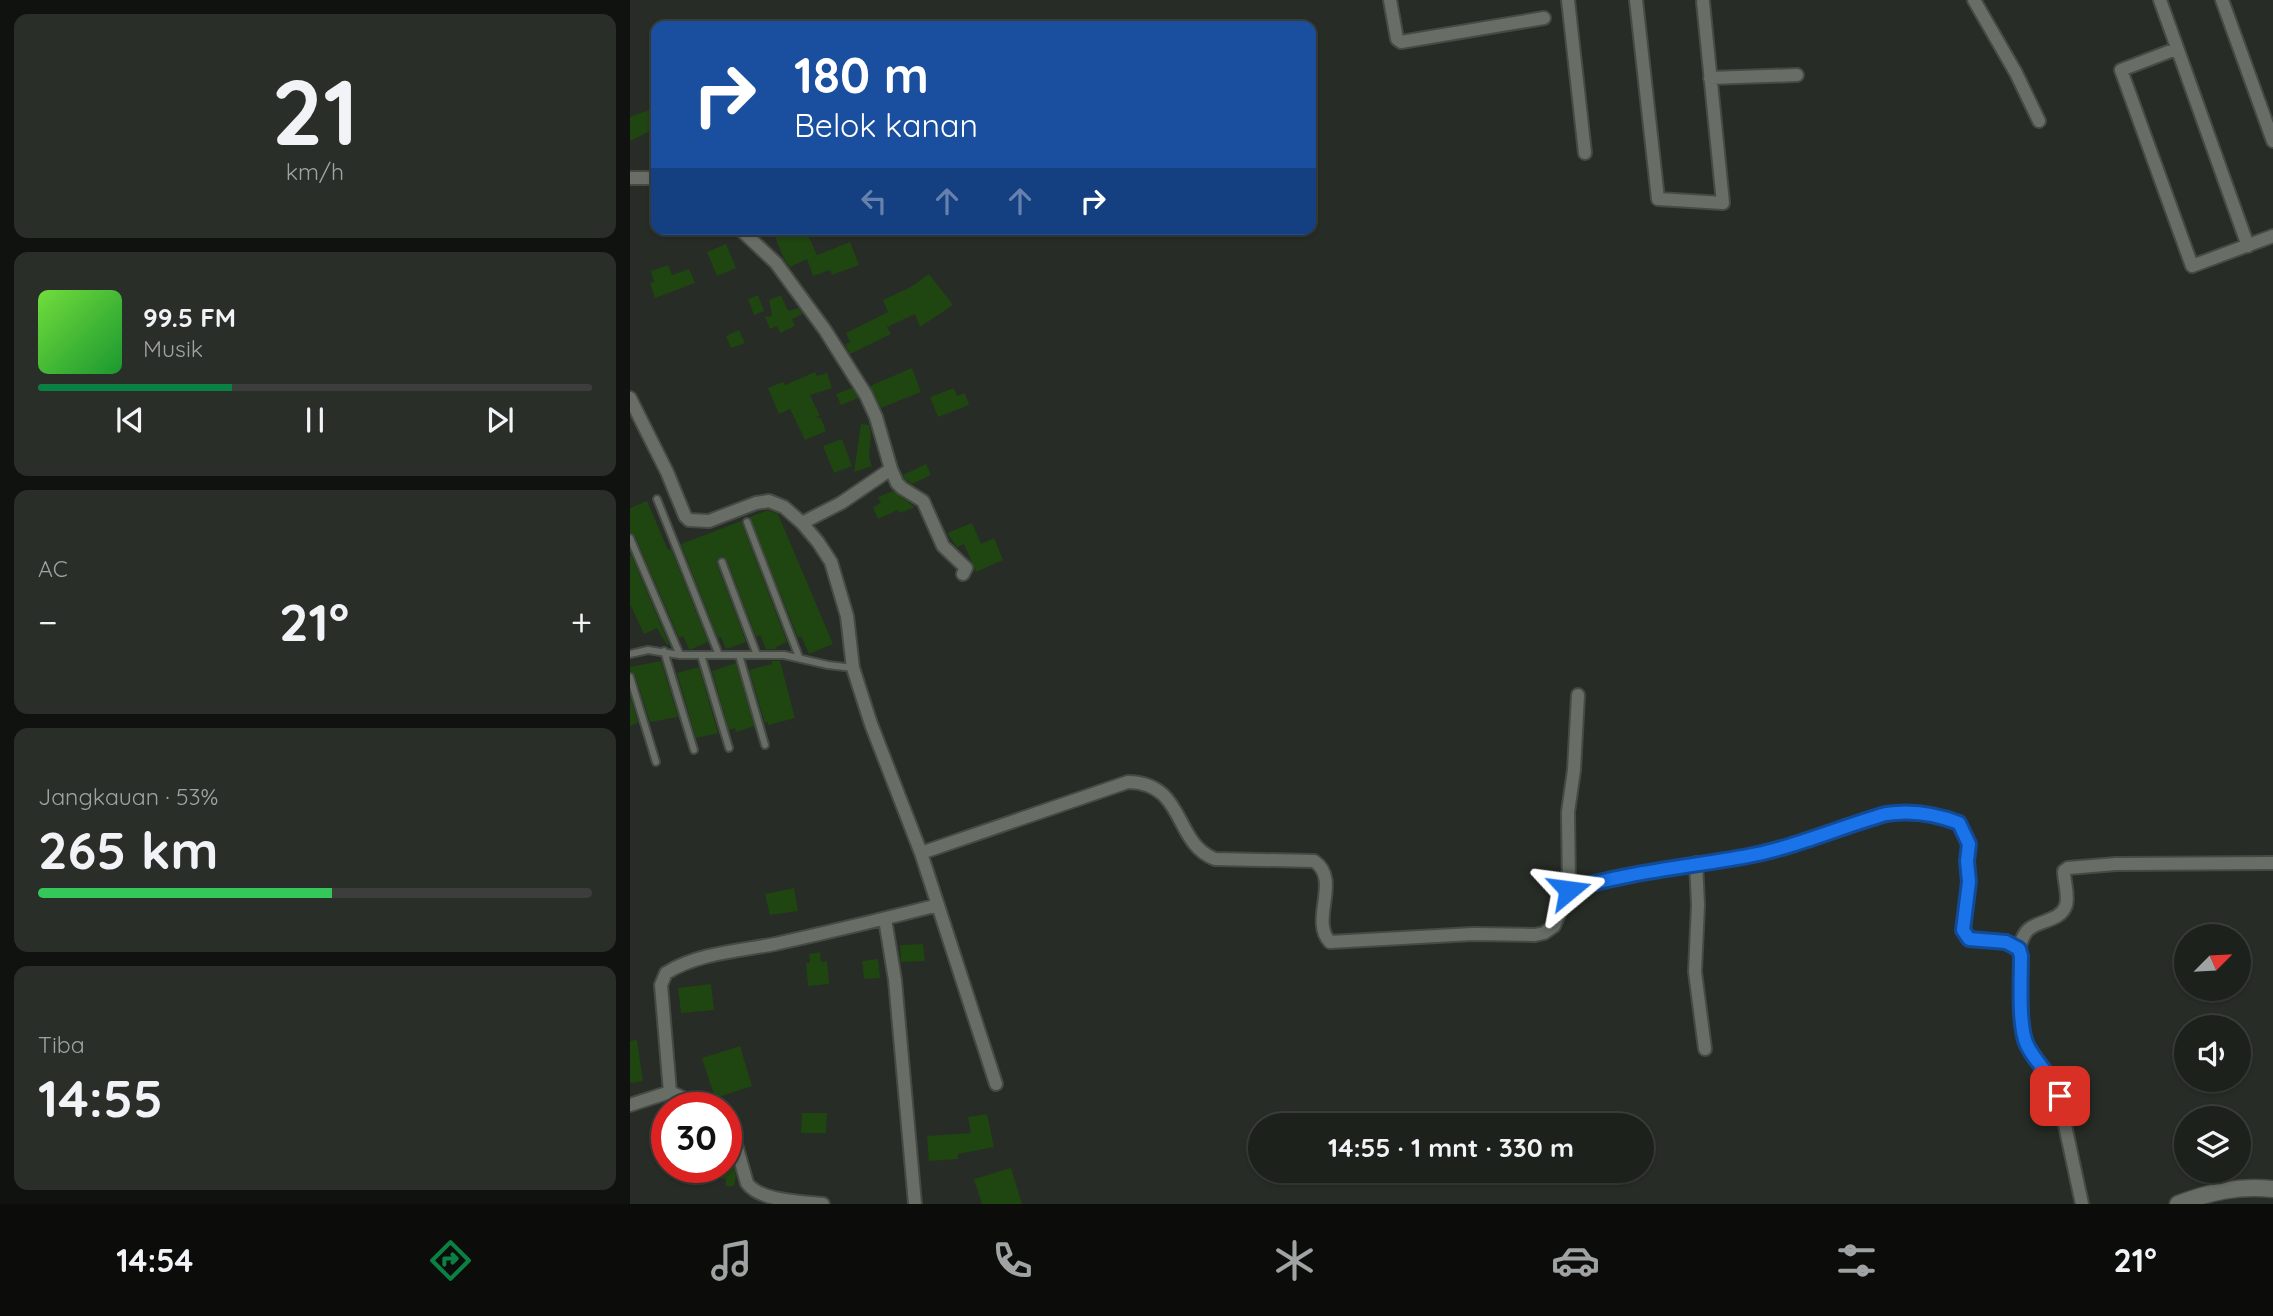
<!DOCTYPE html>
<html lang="id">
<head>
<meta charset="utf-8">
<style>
  body { margin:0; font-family:Quicksand,sans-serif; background:#2a2e29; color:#f1f3f6; height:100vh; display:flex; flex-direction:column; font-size:26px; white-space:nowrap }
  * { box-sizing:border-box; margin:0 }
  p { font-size:23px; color:#a0a3a3 }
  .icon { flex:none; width:38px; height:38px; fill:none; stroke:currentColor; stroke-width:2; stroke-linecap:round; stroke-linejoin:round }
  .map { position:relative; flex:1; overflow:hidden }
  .drawer { display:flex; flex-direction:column; gap:14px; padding:14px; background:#10120f; width:630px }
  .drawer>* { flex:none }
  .banner { position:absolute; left:21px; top:21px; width:665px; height:214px; border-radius:14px; box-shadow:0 2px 5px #0004,0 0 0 2px #3b3e3b; background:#1a4fa0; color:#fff; overflow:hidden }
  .needle { width:46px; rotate:66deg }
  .controls { position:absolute; left:1544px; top:924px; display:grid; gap:14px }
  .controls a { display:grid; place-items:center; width:77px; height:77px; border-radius:50%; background:#1d211c; box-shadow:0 2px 5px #0004,0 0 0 2px #3b3e3b; font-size:35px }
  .speed { position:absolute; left:21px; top:1092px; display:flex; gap:14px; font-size:35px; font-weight:700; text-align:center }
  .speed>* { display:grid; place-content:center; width:91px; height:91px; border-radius:50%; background:#1d211c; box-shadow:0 2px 5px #0004,0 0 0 2px #3b3e3b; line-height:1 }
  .speed .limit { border:10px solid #d22; background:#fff; color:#111 }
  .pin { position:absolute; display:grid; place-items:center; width:60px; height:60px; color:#fff; margin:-30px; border-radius:14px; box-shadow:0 4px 10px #0006 }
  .me { position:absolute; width:77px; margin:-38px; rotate:74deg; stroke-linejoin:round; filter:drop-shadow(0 0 5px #0008) }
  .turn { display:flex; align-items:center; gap:24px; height:147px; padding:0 28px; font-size:32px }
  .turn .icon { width:91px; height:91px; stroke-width:2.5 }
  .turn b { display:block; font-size:49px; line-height:60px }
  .lanes { display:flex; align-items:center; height:66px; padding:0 28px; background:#0003; justify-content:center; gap:35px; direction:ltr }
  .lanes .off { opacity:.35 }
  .big { font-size:52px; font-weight:700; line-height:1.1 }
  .drawer .card { flex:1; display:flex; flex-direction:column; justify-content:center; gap:10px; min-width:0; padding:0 24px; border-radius:14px; background:#2a2e29 }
  .drawer .dial { align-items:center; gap:0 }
  .dial b { font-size:91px; line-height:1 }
  .song { display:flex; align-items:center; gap:21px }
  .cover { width:84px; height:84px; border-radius:10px; background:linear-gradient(135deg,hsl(100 70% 55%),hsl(130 70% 35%)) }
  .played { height:7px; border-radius:4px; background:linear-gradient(90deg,#0b8043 35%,#3b3e3b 35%) }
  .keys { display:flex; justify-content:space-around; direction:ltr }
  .heat { display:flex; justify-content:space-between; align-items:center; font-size:38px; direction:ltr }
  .charge { height:10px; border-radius:5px; background:linear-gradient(90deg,#34c759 53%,#3b3e3b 0) }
  .trip { position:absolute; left:618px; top:1113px; width:406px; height:70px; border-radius:35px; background:#1d211c; box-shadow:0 2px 5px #0004,0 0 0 2px #3b3e3b; font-weight:700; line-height:70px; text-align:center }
  .tab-bar { display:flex; height:112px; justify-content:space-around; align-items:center; background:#0c0d0b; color:#a0a3a3 }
  .tab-bar .icon { width:49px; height:49px }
  .tab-bar .current { color:#0b8043 }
  .tab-bar b { font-size:32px; color:#f1f3f6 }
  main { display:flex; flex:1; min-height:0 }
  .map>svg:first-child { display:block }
  .building { fill:#1f4511 }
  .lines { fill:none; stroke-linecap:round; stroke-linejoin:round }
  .service-casing { stroke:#464a45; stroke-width:10 }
  .minor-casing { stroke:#464a45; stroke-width:16 }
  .tertiary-casing { stroke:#464a45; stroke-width:19 }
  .service { stroke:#686e66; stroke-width:6 }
  .minor { stroke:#686e66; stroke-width:12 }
  .tertiary { stroke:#686e66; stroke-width:16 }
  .route-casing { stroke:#114b97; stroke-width:18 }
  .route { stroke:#1a73e8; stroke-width:12 }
</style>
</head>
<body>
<main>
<section class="drawer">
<div class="card dial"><b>21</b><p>km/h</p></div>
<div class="card">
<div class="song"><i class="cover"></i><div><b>99.5 FM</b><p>Musik</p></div></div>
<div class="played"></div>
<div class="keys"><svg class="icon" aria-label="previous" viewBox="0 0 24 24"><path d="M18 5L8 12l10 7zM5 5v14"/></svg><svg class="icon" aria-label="pause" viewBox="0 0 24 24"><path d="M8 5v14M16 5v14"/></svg><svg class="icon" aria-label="next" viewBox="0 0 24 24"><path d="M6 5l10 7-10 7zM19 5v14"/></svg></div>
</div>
<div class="card"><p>AC</p>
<div class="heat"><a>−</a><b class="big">21°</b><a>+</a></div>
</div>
<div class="card"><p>Jangkauan · 53%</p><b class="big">265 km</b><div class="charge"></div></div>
<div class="card"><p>Tiba</p><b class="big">14:55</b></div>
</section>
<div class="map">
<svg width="1643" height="1204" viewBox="0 0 1643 1204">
  <rect width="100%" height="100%" fill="#272c26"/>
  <path class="building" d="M 19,110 L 26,128 L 0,141 L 0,117 Z
    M 142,229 L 175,229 L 187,255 L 220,242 L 229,265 L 202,275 L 200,270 L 183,276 L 177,259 L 160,267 L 154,259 Z
    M 96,244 L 106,268 L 87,276 L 77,252 Z
    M 38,265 L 42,275 L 59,269 L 65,283 L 25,298 L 20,283 L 24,282 L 21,271 Z
    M 299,274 L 323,305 L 290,327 L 285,314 L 257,327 L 261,334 L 220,354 L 215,345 L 220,342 L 216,333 L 258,312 L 253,300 L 281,287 Z
    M 128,295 L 134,311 L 124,315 L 118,299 Z
    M 151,295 L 158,311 L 168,308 L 173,314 L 162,319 L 165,326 L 150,333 L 147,326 L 140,329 L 135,317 L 142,316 L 139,300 Z
    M 109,330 L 115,343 L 101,348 L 96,336 Z
    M 282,368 L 291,392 L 251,408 L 240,386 Z
    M 185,372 L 187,376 L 197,373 L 202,388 L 180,395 L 190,416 L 185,417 L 191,418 L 196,431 L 175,440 L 160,409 L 149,414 L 138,388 L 153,382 L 155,385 Z
    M 222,388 L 228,398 L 211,405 L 206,394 Z
    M 324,388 L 327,396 L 335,393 L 339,405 L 308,417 L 300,397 Z
    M 231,424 L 239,425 L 241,433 L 239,458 L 242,466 L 224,472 Z
    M 212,439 L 222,466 L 204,473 L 193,446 Z
    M 296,464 L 301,475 L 282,484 L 274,478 L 273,475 Z
    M 263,491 L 285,507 L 270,513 L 268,510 L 248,519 L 243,507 L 251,503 L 248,497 Z
    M 17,501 L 38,550 L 41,549 L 78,642 L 62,649 L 59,649 L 53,636 L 49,638 L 5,536 L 0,532 L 0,508 Z
    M 138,510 L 148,514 L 203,644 L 179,654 L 171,636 L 168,638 L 120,517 Z
    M 111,521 L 157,642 L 146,647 L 147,649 L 136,649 L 130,635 L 126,637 L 97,560 L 92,556 L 87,559 L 87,564 L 116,642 L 96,649 L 91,637 L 88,638 L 51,544 Z
    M 342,523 L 351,544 L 364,538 L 373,560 L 346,572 L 334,544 L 327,547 L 317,533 Z
    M 0,552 L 39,644 L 37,645 L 27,628 L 14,634 L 0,604 Z
    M 31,661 L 48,717 L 20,722 L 5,675 L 0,671 L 0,667 Z
    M 141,661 L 150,661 L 165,718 L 138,725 L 138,722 L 135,723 L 119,670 L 142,664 Z
    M 106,663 L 124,726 L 106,732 L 105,728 L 99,730 L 82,671 Z
    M 69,667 L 88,733 L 66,738 L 47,673 Z
    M 0,696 L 8,723 L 0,726 Z
    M 164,888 L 168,911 L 140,915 L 135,894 Z
    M 293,944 L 295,961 L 271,962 L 270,945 Z
    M 190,952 L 191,962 L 197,961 L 199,984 L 178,986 L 176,963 L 180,963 L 179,954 Z
    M 248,959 L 250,978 L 234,979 L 232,961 Z
    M 81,984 L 84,1010 L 51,1013 L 48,988 Z
    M 7,1040 L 13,1081 L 0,1083 L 0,1041 Z
    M 110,1046 L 122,1086 L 85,1098 L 72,1058 Z
    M 172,1113 L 197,1113 L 196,1133 L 171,1133 Z
    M 357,1114 L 364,1147 L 328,1154 L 328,1159 L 299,1161 L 297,1136 L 341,1133 L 338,1117 Z
    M 96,1152 L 99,1152 L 106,1175 L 104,1186 L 96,1186 L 96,1179 L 59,1175 L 59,1167 L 96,1167 Z
    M 381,1168 L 392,1204 L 352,1204 L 344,1179 Z"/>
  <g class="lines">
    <defs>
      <path id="service" d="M 27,499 L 89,655
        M 117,522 L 169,657
        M 0,538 L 50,655
        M 92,562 L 127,655
        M 34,651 L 64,750
        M 0,654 L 18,650 L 50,655 L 154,655 L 198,665 L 223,668
        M 71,655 L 99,748
        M 109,655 L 135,745
        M 0,677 L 26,762"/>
      <path id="minor" d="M 760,0 L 767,39 L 771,42 L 914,18
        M 938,0 L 955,153
        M 1006,0 L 1028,199 L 1093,203 L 1073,2
        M 1344,0 L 1386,73 L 1409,121
        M 1530,0 L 1618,246
        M 1592,0 L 1643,141
        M 1546,49 L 1491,70 L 1562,266 L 1643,236
        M 1080,78 L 1167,75
        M 0,178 L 26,178
        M 110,229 L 146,263 L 195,330 L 236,395 L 246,417 L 261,469 L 267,483 L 272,488 L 293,501 L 313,546 L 336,568 L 333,574
        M 0,398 L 37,472 L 55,516 L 59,520 L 79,521 L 126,503 L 139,501 L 154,507 L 172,523 L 188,542 L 201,562 L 217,616 L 223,668 L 241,724 L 291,853 L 366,1084
        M 172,523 L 211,503 L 261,469
        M 291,853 L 498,782 C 556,783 543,843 585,859 L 684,861 C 712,880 679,920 700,942 L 843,934 L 905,935 L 914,933 L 924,926 L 939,890 L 938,812 L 944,770 L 948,695
        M 1066,863 L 1068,905 L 1065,972 L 1075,1049
        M 939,890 C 998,872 1058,867 1118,856 C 1166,847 1210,827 1256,814 C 1282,810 1306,814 1329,823 L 1339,844 L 1337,861 L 1339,882 L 1333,931 L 1339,938 C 1357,942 1378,937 1390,952 L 1392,1029 L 1395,1042 L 1427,1088 L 1452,1204
        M 255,919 L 265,980 L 285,1204
        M 1389,949 C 1391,942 1393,934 1399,929 C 1410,920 1431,921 1436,905 C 1439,895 1434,882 1434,871 L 1438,868 L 1486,864 L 1643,863
        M 40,1092 L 31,985 L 36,973 C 68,953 109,951 145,944 C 199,932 254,919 308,905
        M 0,1105 L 40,1092 L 74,1108
        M 96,1122 L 104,1138 L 117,1183 C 129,1201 172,1202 193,1204"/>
      <path id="tertiary" d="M 1548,1204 C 1580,1192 1609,1185 1643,1189"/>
    </defs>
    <use href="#service" class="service-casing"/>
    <use href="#minor" class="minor-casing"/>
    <use href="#tertiary" class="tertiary-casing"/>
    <use href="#service" class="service"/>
    <use href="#minor" class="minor"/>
    <use href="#tertiary" class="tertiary"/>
  </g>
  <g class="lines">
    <defs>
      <path id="route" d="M 939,890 C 998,872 1058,867 1118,856 C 1166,847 1210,827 1256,814 C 1281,810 1306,814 1329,823 L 1339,844 L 1337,861 L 1339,882 L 1333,930 L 1339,939 L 1376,942 L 1389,949 L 1391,956 C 1391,978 1388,1027 1397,1045 C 1406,1064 1423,1076 1430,1096"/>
    </defs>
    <use href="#route" class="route-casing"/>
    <use href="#route" class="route"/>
  </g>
</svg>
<div class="controls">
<a><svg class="needle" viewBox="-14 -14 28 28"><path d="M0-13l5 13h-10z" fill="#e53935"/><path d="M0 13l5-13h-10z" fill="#a0a3a3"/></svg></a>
<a><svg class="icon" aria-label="sound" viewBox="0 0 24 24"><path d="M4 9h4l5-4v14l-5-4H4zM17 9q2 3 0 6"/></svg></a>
<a><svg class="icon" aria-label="layers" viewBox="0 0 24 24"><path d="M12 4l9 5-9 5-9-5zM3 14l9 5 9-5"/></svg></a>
</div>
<div class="speed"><div class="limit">30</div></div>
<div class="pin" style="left:1430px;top:1096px;background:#d93025"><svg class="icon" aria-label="arrive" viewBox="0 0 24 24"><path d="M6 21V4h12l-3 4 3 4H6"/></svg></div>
<svg class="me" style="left:939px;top:890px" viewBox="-20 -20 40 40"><path d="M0-17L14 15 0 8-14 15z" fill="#1a73e8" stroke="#fff" stroke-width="4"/></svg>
<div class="trip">14:55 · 1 mnt · 330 m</div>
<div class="banner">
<div class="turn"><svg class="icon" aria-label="right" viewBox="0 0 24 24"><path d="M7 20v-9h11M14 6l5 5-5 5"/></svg><div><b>180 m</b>Belok kanan</div></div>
<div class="lanes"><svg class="icon off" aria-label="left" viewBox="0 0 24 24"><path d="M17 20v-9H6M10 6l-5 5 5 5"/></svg><svg class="icon off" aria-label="ahead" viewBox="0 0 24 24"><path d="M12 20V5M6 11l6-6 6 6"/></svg><svg class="icon off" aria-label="ahead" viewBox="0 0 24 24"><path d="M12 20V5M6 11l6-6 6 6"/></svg><svg class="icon" aria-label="right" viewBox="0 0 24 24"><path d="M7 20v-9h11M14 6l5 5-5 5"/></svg></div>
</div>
</div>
</main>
<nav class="tab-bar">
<b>14:54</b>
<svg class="icon current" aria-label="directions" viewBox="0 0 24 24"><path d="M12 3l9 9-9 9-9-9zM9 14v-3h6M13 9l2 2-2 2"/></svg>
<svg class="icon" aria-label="music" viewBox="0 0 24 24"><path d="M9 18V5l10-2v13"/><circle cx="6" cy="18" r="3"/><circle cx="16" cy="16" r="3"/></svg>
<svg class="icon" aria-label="phone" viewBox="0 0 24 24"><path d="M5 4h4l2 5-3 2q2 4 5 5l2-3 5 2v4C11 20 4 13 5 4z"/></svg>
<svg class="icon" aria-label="climate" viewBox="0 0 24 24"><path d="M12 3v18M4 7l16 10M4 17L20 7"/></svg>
<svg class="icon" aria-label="car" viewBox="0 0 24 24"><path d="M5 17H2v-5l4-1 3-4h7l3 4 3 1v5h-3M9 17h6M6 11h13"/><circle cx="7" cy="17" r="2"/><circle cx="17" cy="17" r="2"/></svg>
<svg class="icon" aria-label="filters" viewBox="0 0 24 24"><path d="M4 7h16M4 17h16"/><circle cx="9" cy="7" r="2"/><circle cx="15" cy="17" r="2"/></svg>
<b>21°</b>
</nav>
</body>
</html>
